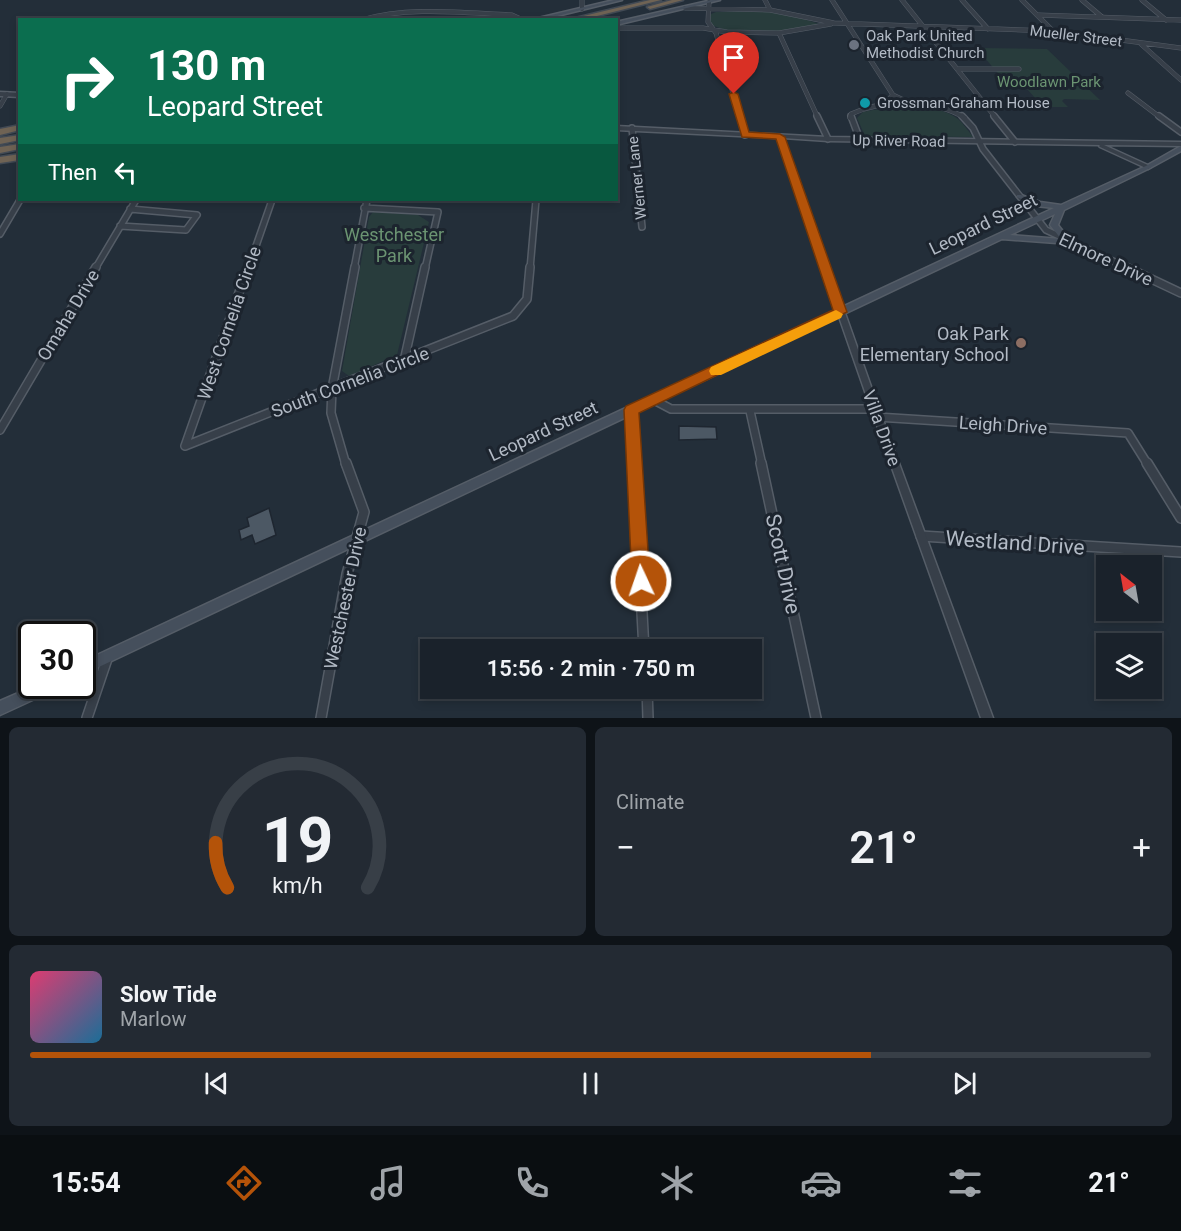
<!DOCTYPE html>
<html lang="en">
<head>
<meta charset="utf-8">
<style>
  body { margin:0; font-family:Roboto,sans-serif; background:#232a33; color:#f1f3f6; height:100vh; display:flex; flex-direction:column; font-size:22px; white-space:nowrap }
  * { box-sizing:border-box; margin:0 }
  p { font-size:20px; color:#9fa4a9 }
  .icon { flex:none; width:33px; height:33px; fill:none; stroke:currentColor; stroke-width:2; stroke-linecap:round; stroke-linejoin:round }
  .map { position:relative; height:718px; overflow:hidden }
  .panel { display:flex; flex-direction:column; gap:9px; padding:9px; background:#0e1318; flex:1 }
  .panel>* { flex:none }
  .guide { position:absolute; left:18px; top:18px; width:600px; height:183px; border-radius:0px; box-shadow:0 3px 9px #0003,0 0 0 2px #383f47; background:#0b6e4f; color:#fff; overflow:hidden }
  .needle { width:39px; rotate:329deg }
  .fabs { position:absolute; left:1096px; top:555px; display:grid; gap:12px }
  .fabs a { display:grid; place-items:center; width:66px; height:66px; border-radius:0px; background:#1a222b; box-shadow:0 3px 9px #0003,0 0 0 2px #383f47; font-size:30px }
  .speed { position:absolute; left:18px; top:621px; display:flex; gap:12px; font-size:30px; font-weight:700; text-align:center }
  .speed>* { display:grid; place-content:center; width:78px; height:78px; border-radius:50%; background:#1a222b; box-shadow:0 3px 9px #0003,0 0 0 2px #383f47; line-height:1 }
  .speed .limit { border:3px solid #111; border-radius:9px; background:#fff; color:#111 }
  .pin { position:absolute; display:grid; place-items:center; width:51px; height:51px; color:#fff; margin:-62px -26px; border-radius:50% 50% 50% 0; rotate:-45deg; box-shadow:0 0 6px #0007 }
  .pin .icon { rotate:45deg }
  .me { position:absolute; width:66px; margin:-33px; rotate:357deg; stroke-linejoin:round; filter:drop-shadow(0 0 4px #0008) }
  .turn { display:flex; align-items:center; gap:21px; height:126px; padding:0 30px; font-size:27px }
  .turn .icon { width:78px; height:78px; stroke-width:2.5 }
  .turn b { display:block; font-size:42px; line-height:51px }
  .then { display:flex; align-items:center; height:57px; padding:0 30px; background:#0003; gap:12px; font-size:22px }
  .big { font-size:45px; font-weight:600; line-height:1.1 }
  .panel .tile { flex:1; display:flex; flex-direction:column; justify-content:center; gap:9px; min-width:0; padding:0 21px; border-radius:9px; background:#232a33 }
  .panel .dial { align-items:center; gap:0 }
  .dial svg { height:156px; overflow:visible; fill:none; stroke:#383f47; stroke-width:7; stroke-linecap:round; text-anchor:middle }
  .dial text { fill:#f1f3f6; stroke:none }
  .song { display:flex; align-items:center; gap:18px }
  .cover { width:72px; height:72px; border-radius:9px; background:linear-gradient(135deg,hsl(340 70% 55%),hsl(200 70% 35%)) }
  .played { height:6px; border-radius:3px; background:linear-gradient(90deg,#b45309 75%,#383f47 75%) }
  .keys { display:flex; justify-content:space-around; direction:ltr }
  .heat { display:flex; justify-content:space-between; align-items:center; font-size:33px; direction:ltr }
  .panel .tiles { flex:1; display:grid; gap:9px; grid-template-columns:1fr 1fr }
  .tile:last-child { grid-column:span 2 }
  .trip { position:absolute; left:420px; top:639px; width:342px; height:60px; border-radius:0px; background:#1a222b; box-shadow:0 3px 9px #0003,0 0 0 2px #383f47; font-weight:600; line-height:60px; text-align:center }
  .tabs { display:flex; height:96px; justify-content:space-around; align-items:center; background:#0a0e11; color:#9fa4a9 }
  .tabs .icon { width:42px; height:42px }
  .tabs .on { color:#b45309 }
  .tabs b { font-size:27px; color:#f1f3f6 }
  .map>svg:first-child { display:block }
  .green { fill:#283c3c }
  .building { fill:#4c5864; stroke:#1e2630; stroke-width:1.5 }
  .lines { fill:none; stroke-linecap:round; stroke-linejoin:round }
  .minor-far3-casing { stroke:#555d67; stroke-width:5 }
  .minor-far2-casing { stroke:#555d67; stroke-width:8 }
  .minor-far1-casing { stroke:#555d67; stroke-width:10 }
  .minor-casing { stroke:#555d67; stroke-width:12 }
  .tertiary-casing { stroke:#555d67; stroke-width:3 }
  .secondary-casing { stroke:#555d67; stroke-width:3 }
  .motorway-casing { stroke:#424a54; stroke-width:3 }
  .minor-far3 { stroke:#373f49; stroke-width:4 }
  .minor-far2 { stroke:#373f49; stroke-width:5 }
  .minor-far1 { stroke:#373f49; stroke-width:7 }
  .minor { stroke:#373f49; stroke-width:9 }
  .tertiary { fill:#373f49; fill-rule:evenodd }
  .secondary { fill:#454f5c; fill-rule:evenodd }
  .motorway { fill:#6f6354; fill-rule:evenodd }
  .route { fill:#b45309; stroke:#753606; stroke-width:1.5 }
  .slow { fill:#f59e0b }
  .worship-dot { fill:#6b7280; stroke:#1c242e; stroke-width:2 }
  .culture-dot { fill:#0f9aa8; stroke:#1c242e; stroke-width:2 }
  .education-dot { fill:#8d6e63; stroke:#1c242e; stroke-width:2 }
  .labels { text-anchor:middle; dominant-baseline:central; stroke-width:6; stroke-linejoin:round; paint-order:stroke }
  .far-poi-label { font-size:15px; fill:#b2bac5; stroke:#1c242e; text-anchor:start }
  .far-street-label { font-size:15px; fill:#b2bac5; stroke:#1c242e }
  .far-park-label { font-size:15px; fill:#6b9472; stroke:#1c242e }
  .street-label { font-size:18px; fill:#b2bac5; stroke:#1c242e }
  .park-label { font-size:18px; fill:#6b9472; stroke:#1c242e }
  .poi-label { font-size:18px; fill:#b2bac5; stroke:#1c242e; text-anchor:end }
  .near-street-label { font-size:21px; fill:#b2bac5; stroke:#1c242e }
</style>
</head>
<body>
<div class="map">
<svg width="1181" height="718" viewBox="0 0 1181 718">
  <rect width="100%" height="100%" fill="#232e39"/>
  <path class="green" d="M 764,11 L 788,14 L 819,24 C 800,32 721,39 708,21 L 709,15 L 716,12 Z
    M 976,48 L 1047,49 L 1100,100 L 1064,99 L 1062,101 L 1068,107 L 1043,107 L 1019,80 L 1004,80 Z
    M 873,110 C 898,109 937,102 958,119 C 964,124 968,131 973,137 L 865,136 L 857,118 L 863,112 Z
    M 373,212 L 418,215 L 429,222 L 397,355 L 349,376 L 342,371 L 369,217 Z"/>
  <path class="building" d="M 679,426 L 716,427 L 717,439 L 679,440 Z
    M 269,508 L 276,535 L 255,544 L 252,535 L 241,540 L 239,530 L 249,526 L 247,518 Z"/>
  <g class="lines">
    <defs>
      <path id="minor-far3" d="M 582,0 L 582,9
        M 765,0 L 770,10
        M 832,0 L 893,95 L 881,106
        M 902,0 L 996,118
        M 962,0 L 988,29
        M 1022,0 L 1053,31
        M 1082,0 L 1102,17
        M 1142,0 L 1166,20
        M 709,2 L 708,22 L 716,33 L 740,118
        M 685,8 L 770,10 L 834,23 L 1053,31 L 1181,48
        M 1038,15 L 1181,20
        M 362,20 C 408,6 464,13 512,15 L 523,20
        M 616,28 L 703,28 L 727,32 L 779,33 L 831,24
        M 779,33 L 818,118
        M 1141,44 L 1181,80
        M 957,69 L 1019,69
        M 1128,93 L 1161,118
        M 893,95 L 912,104
        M 0,106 L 7,94
        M 850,118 L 851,114 C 883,99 934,99 965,118"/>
      <path id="minor-far2" d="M 740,116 L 745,135
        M 817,116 L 828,139
        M 851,116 L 860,140
        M 962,116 L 973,128 L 983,149 L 1046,230 L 1130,269
        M 994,116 L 1015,142
        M 1159,116 L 1181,132
        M 632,128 L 642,227
        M 364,208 L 438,212 L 425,269
        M 120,226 L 186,230 L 197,215 L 130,209
        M 0,234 L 20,200
        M 95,269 L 136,200
        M 248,269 L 272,200
        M 354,269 L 367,200
        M 530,269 L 536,200"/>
      <path id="minor-far1" d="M 1126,267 L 1181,293
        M 404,361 L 425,267
        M 654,400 L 671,409 L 875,409
        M 631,410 L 634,465
        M 750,411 L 762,465
        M 877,417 L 1128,433 L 1148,465
        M 0,430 L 96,267
        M 185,446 L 513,316 L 527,299 L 530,267
        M 185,446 L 248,267
        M 346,465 L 331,413 L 332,389 L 355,267"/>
      <path id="minor" d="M 634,463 L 644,650
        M 761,463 L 816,718
        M 1147,463 L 1181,518
        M 921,536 L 1181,552
        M 647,688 L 648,718
        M 87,718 L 108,656
        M 321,718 L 347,574 L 364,512 L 346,463"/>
      <path id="tertiary" d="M 0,92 L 20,93 L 20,97 L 0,96 Z
        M 616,126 L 828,137 L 1181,142 L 1181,146 L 1104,145 L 1150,166 L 1151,167 L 1148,169 L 1100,147 L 1099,146 L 1100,145 L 828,141 L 783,138 L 879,409 L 993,718 L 981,718 L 871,409 L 777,138 L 616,130 Z"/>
      <path id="secondary" d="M 614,0 L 622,0 L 541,20 L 530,20 Z
        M 712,0 L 720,0 L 616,25 L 616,22 Z
        M 1181,146 L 1181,151 L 1150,168 L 1064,210 L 1058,225 L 1071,242 L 1070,244 L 1002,239 L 82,675 L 82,662 L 1054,208 L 1036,206 L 1017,197 L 1017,195 L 1021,195 L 1040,202 L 1061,205 L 1146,166 ZM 1055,214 L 1050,225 L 1061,239 L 1010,235 Z
        M 34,686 L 53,686 L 52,691 L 0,715 L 0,701 Z"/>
      <path id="motorway" d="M 650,0 L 661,0 L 581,20 L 567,20 Z
        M 672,0 L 683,0 L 650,9 L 647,7 Z
        M 20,125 L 20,130 L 0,135 L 0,129 Z
        M 20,135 L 20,140 L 0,144 L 0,138 Z
        M 20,144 L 20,149 L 0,153 L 0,147 Z
        M 20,154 L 20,160 L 0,163 L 0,157 Z"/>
    </defs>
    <use href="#minor-far3" class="minor-far3-casing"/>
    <use href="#minor-far2" class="minor-far2-casing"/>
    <use href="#minor-far1" class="minor-far1-casing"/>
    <use href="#minor" class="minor-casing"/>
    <use href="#tertiary" class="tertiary-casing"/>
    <use href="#secondary" class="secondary-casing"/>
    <use href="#motorway" class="motorway-casing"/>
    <use href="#minor-far3" class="minor-far3"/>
    <use href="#minor-far2" class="minor-far2"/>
    <use href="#minor-far1" class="minor-far1"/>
    <use href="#minor" class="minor"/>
    <use href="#tertiary" class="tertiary"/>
    <use href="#secondary" class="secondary"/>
    <use href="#motorway" class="motorway"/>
  </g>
  <path class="route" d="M 734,92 L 738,94 L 749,132 L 780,134 L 785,137 L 847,312 L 639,413 L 650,581 L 647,587 L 641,590 L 635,587 L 632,581 L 624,410 L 626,406 L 833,310 L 776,139 L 742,137 L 729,94 Z"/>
  <path class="slow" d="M 836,310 L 843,314 L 841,318 L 721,375 L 711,375 L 709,371 L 711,367 Z"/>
  <circle class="worship-dot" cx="854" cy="45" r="6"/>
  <circle class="culture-dot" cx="865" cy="103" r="6"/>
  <circle class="education-dot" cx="1021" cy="343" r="6"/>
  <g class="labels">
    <g class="far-poi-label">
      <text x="866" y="36">Oak Park United<tspan x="866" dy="17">Methodist Church</tspan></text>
      <text x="877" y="103">Grossman-Graham House</text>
    </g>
    <g class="far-street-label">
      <text transform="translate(1076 36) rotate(7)">Mueller Street</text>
      <text transform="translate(899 141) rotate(1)">Up River Road</text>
      <text transform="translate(637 178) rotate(-96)">Werner Lane</text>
    </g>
    <g class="far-park-label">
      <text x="1049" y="82">Woodlawn Park</text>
    </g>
    <g class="street-label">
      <text transform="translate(983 224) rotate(-26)">Leopard Street</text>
      <text transform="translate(1106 259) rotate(25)">Elmore Drive</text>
      <text transform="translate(68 315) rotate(-59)">Omaha Drive</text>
      <text transform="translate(229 323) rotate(-71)">West Cornelia Circle</text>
      <text transform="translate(350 382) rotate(-21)">South Cornelia Circle</text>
      <text transform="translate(1003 425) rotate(4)">Leigh Drive</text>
      <text transform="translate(882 428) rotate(70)">Villa Drive</text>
      <text transform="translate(543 431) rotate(-25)">Leopard Street</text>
      <text transform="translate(345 598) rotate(-78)">Westchester Drive</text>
    </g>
    <g class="park-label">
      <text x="394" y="234">Westchester<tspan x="394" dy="21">Park</tspan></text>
    </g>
    <g class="poi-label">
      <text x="1009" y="333">Oak Park<tspan x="1009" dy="21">Elementary School</tspan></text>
    </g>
    <g class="near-street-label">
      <text transform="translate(1015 543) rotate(4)">Westland Drive</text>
      <text transform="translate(783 564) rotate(78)">Scott Drive</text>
    </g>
  </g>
</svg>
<div class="fabs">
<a><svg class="needle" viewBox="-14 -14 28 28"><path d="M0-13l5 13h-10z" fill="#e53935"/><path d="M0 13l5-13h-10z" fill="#9fa4a9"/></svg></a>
<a><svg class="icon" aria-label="layers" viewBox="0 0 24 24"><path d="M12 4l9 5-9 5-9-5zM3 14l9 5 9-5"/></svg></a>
</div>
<div class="speed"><div class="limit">30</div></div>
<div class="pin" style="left:734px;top:94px;background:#d93025"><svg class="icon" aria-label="arrive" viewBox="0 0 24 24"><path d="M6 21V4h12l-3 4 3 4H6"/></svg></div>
<svg class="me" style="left:641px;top:581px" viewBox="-20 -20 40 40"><circle r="17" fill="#b45309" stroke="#fff" stroke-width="3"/><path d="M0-11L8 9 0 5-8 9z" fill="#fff"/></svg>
<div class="trip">15:56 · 2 min · 750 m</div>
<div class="guide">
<div class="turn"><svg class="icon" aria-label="right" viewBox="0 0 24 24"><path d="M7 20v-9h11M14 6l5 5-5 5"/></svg><div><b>130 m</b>Leopard Street</div></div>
<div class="then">Then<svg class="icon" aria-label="left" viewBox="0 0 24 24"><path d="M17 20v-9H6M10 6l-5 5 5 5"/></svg></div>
</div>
</div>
<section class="panel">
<div class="tiles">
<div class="tile dial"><svg viewBox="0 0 100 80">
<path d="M14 69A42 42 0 1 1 86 69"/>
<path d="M14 69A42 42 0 0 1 8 46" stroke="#b45309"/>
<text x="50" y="56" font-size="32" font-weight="700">19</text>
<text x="50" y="72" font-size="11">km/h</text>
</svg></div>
<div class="tile"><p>Climate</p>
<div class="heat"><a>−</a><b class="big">21°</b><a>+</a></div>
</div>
<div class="tile">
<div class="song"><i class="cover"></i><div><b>Slow Tide</b><p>Marlow</p></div></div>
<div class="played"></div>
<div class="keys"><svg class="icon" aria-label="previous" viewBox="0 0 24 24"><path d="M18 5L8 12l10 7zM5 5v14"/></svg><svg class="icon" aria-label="pause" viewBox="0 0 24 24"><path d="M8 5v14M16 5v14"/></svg><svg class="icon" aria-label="next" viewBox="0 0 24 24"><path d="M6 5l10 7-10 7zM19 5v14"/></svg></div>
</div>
</div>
</section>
<nav class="tabs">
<b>15:54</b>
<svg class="icon on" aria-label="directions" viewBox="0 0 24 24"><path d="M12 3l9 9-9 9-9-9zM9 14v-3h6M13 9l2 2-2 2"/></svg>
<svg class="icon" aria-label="music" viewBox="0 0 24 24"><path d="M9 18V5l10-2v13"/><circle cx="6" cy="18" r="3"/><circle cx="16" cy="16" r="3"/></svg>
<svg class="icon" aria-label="phone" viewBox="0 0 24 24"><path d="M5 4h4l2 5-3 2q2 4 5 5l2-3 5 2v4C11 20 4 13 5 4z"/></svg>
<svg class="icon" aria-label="climate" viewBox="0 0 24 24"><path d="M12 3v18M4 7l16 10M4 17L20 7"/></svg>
<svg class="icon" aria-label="car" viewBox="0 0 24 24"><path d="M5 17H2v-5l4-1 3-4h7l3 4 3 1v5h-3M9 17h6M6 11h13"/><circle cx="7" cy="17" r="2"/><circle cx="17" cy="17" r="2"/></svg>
<svg class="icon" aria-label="filters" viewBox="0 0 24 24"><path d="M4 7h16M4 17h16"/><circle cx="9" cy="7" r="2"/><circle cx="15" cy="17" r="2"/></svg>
<b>21°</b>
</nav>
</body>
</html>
